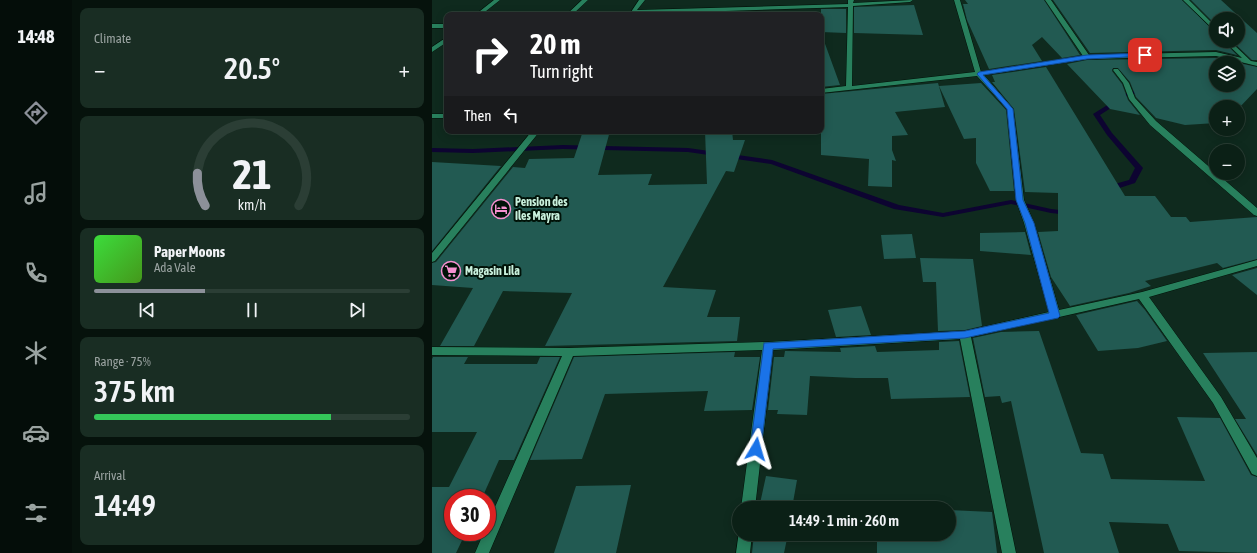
<!DOCTYPE html>
<html lang="en">
<head>
<meta charset="utf-8">
<style>
  body { margin:0; font-family:"Asap Condensed",sans-serif; background:#192d23; color:#f1f3f6; height:100vh; display:flex; flex-direction:column; font-size:15px; white-space:nowrap }
  * { box-sizing:border-box; margin:0 }
  p { font-size:13px; color:#9aa3a1 }
  .icon { flex:none; width:22px; height:22px; fill:none; stroke:currentColor; stroke-width:2; stroke-linecap:round; stroke-linejoin:round }
  .map { position:relative; flex:1; overflow:hidden }
  .panel { display:flex; flex-direction:column; gap:8px; padding:8px; background:#06120c; width:360px }
  .panel>* { flex:none }
  .guide { position:absolute; left:12px; top:12px; width:380px; height:122px; border-radius:8px; box-shadow:0 2px 10px #0003,0 0 0 1px #2b3e35; background:#202124; color:#fff; overflow:hidden }
  .fabs { position:absolute; left:777px; top:12px; display:grid; gap:8px }
  .fabs a { display:grid; place-items:center; width:36px; height:36px; border-radius:50%; background:#0b2016; box-shadow:0 2px 10px #0003,0 0 0 1px #2b3e35; font-size:20px }
  .speed { position:absolute; left:12px; top:489px; display:flex; gap:8px; font-size:20px; font-weight:700; text-align:center }
  .speed>* { display:grid; place-content:center; width:52px; height:52px; border-radius:50%; background:#0b2016; box-shadow:0 2px 10px #0003,0 0 0 1px #2b3e35; line-height:1 }
  .speed .limit { border:6px solid #d22; background:#fff; color:#111 }
  .pin { position:absolute; display:grid; place-items:center; width:34px; height:34px; color:#fff; margin:-17px; border-radius:8px; box-shadow:0 2px 6px #0006 }
  .me { position:absolute; width:44px; margin:-22px; rotate:7deg; stroke-linejoin:round; filter:drop-shadow(0 0 3px #0008) }
  .turn { display:flex; align-items:center; gap:14px; height:84px; padding:0 20px; font-size:18px }
  .turn .icon { width:52px; height:52px; stroke-width:2.5 }
  .turn b { display:block; font-size:28px; line-height:34px }
  .then { display:flex; align-items:center; height:38px; padding:0 20px; background:#0003; gap:8px; font-size:15px }
  .big { font-size:30px; font-weight:600; line-height:1.1 }
  .panel .widget { flex:1; display:flex; flex-direction:column; justify-content:center; gap:6px; min-width:0; padding:0 14px; border-radius:8px; background:#192d23 }
  .panel .dial { align-items:center; gap:0 }
  .dial svg { height:104px; overflow:visible; fill:none; stroke:#2b3e35; stroke-width:7; stroke-linecap:round; text-anchor:middle }
  .dial text { fill:#f1f3f6; stroke:none }
  .song { display:flex; align-items:center; gap:12px }
  .cover { width:48px; height:48px; border-radius:6px; background:linear-gradient(135deg,hsl(120 70% 55%),hsl(100 70% 35%)) }
  .played { height:4px; border-radius:2px; background:linear-gradient(90deg,#8c9099 35%,#2b3e35 35%) }
  .keys { display:flex; justify-content:space-around; direction:ltr }
  .heat { display:flex; justify-content:space-between; align-items:center; font-size:22px; direction:ltr }
  .charge { height:6px; border-radius:3px; background:linear-gradient(90deg,#34c759 75%,#2b3e35 0) }
  .trip { position:absolute; left:300px; top:501px; width:224px; height:40px; border-radius:20px; background:#0b2016; box-shadow:0 2px 10px #0003,0 0 0 1px #2b3e35; font-weight:600; line-height:40px; text-align:center }
  main { display:flex; flex:1; min-height:0 }
  .tabs { display:flex; flex-direction:column; width:72px; justify-content:space-around; align-items:center; background:#040d09; color:#9aa3a1 }
  .tabs .icon { width:28px; height:28px }
  .tabs .current { color:#8c9099 }
  .tabs b { font-size:18px; color:#f1f3f6 }
  .map>svg:first-child { display:block }
  .lines { fill:none; stroke-linecap:round; stroke-linejoin:round }
  .stream { fill:#0d0431; fill-rule:evenodd }
  .building { fill:#225a52; fill-rule:evenodd }
  .minor-casing { stroke:#001208; stroke-width:1 }
  .minor { fill:#28805d; fill-rule:evenodd }
  .route { fill:#1a73e8; stroke:#114b97 }
  .labels { text-anchor:middle; dominant-baseline:central; stroke-width:4; stroke-linejoin:round; paint-order:stroke }
  .poi-label { font-size:12px; font-weight:bold; fill:#c9f1dd; stroke:#001208; text-anchor:start }
</style>
</head>
<body>
<main>
<nav class="tabs">
<b>14:48</b>
<svg class="icon current" aria-label="directions" viewBox="0 0 24 24"><path d="M12 3l9 9-9 9-9-9zM9 14v-3h6M13 9l2 2-2 2"/></svg>
<svg class="icon" aria-label="music" viewBox="0 0 24 24"><path d="M9 18V5l10-2v13"/><circle cx="6" cy="18" r="3"/><circle cx="16" cy="16" r="3"/></svg>
<svg class="icon" aria-label="phone" viewBox="0 0 24 24"><path d="M5 4h4l2 5-3 2q2 4 5 5l2-3 5 2v4C11 20 4 13 5 4z"/></svg>
<svg class="icon" aria-label="climate" viewBox="0 0 24 24"><path d="M12 3v18M4 7l16 10M4 17L20 7"/></svg>
<svg class="icon" aria-label="car" viewBox="0 0 24 24"><path d="M5 17H2v-5l4-1 3-4h7l3 4 3 1v5h-3M9 17h6M6 11h13"/><circle cx="7" cy="17" r="2"/><circle cx="17" cy="17" r="2"/></svg>
<svg class="icon" aria-label="filters" viewBox="0 0 24 24"><path d="M4 7h16M4 17h16"/><circle cx="9" cy="7" r="2"/><circle cx="15" cy="17" r="2"/></svg>
</nav>
<section class="panel">
<div class="widget"><p>Climate</p>
<div class="heat"><a>−</a><b class="big">20.5°</b><a>+</a></div>
</div>
<div class="widget dial"><svg viewBox="0 0 100 80">
<path d="M14 69A42 42 0 1 1 86 69"/>
<path d="M14 69A42 42 0 0 1 8 44" stroke="#8c9099"/>
<text x="50" y="56" font-size="32" font-weight="700">21</text>
<text x="50" y="72" font-size="11">km/h</text>
</svg></div>
<div class="widget">
<div class="song"><i class="cover"></i><div><b>Paper Moons</b><p>Ada Vale</p></div></div>
<div class="played"></div>
<div class="keys"><svg class="icon" aria-label="previous" viewBox="0 0 24 24"><path d="M18 5L8 12l10 7zM5 5v14"/></svg><svg class="icon" aria-label="pause" viewBox="0 0 24 24"><path d="M8 5v14M16 5v14"/></svg><svg class="icon" aria-label="next" viewBox="0 0 24 24"><path d="M6 5l10 7-10 7zM19 5v14"/></svg></div>
</div>
<div class="widget"><p>Range · 75%</p><b class="big">375 km</b><div class="charge"></div></div>
<div class="widget"><p>Arrival</p><b class="big">14:49</b></div>
</section>
<div class="map">
<svg width="825" height="553" viewBox="0 0 825 553">
  <rect width="100%" height="100%" fill="#0f2a1e"/>
  <g class="lines">
    <path class="stream" d="M 714,87 L 716,88 L 716,90 L 691,97 L 686,100 L 682,106 L 668,115 L 680,133 L 711,168 L 703,183 L 678,191 L 672,191 L 672,187 L 697,180 L 703,168 L 675,135 L 661,114 L 677,104 L 681,98 Z
      M 131,145 L 256,148 L 340,160 L 467,205 L 511,213 L 579,200 L 619,209 L 637,211 L 641,213 L 637,215 L 619,213 L 579,204 L 511,217 L 462,209 L 339,164 L 256,152 L 131,149 L 41,153 L 0,152 L 0,148 L 41,149 Z"/>
  </g>
  <path class="building" d="M 533,0 L 612,0 L 648,55 L 630,58 L 610,37 L 600,45 L 610,61 L 557,69 L 535,20 L 531,4 L 536,4 Z
    M 621,0 L 750,0 L 784,33 L 784,41 L 791,41 L 805,55 L 784,50 L 658,53 Z
    M 759,0 L 789,0 L 825,33 L 825,60 L 820,60 L 800,41 L 806,41 L 806,19 L 784,19 L 784,25 Z
    M 482,5 L 491,35 L 422,33 L 422,7 Z
    M 389,9 L 414,9 L 414,33 L 389,32 Z
    M 389,41 L 392,41 L 408,85 L 389,87 Z
    M 784,58 L 825,67 L 825,89 L 806,109 L 806,107 L 784,107 L 784,123 L 753,125 L 724,118 L 704,97 L 698,82 L 686,68 L 681,68 L 680,71 L 690,84 L 696,100 L 708,115 L 678,109 L 635,64 L 655,60 ZM 784,63 L 806,63 L 806,85 L 784,85 Z
    M 614,67 L 693,196 L 723,196 L 739,217 L 754,217 L 758,222 L 825,217 L 825,259 L 791,268 L 785,263 L 713,281 L 719,286 L 697,293 L 638,306 L 619,277 L 606,232 L 626,231 L 626,193 L 593,192 L 582,109 L 560,82 L 563,82 L 560,75 Z
    M 506,83 L 513,107 L 463,112 L 476,135 L 460,136 L 460,150 L 464,161 L 460,160 L 460,187 L 436,186 L 437,159 L 389,155 L 389,94 Z
    M 549,83 L 574,110 L 582,191 L 558,191 L 544,163 L 544,138 L 532,139 L 507,86 Z
    M 151,131 L 178,131 L 166,175 L 220,174 L 216,185 L 275,184 L 273,131 L 300,131 L 301,140 L 313,140 L 302,172 L 294,171 L 231,287 L 284,290 L 275,317 L 308,317 L 305,341 L 113,346 L 140,293 L 71,291 L 42,346 L 8,346 L 41,288 L 0,285 L 0,263 L 4,262 L 81,167 L 93,168 L 97,159 L 142,158 Z
    M 0,162 L 69,166 L 0,251 Z
    M 593,232 L 599,255 L 548,251 L 548,233 Z
    M 480,234 L 484,258 L 452,259 L 449,235 Z
    M 488,258 L 541,259 L 550,326 L 533,330 L 506,331 L 504,282 L 491,282 Z
    M 825,268 L 825,295 L 800,275 Z
    M 705,301 L 713,310 L 735,341 L 706,348 L 666,351 L 644,315 Z
    M 429,306 L 439,335 L 404,337 L 396,310 Z
    M 607,331 L 649,453 L 671,454 L 679,479 L 773,481 L 745,417 L 788,418 L 819,475 L 825,477 L 825,553 L 747,551 L 736,524 L 677,522 L 687,553 L 612,553 L 579,401 L 570,403 L 568,396 L 553,397 L 541,338 L 569,332 Z
    M 527,341 L 538,397 L 459,399 L 456,378 L 423,378 L 378,376 L 375,415 L 345,414 L 346,410 L 336,410 L 342,357 L 352,357 L 353,351 L 409,352 L 408,348 L 443,346 L 445,352 L 507,350 L 507,342 Z
    M 303,352 L 302,357 L 328,357 L 320,410 L 272,411 L 276,391 L 173,394 L 150,459 L 98,460 L 142,357 Z
    M 825,352 L 825,455 L 803,419 L 814,419 L 771,353 Z
    M 1,357 L 36,357 L 32,364 L 105,364 L 108,357 L 128,357 L 82,460 L 67,460 L 50,498 L 21,498 L 21,532 L 34,532 L 24,553 L 0,553 L 0,487 L 17,487 L 45,432 L 0,432 L 0,359 Z
    M 334,476 L 365,480 L 360,508 L 327,508 Z
    M 199,485 L 184,553 L 122,553 L 144,486 Z
    M 517,510 L 560,512 L 565,553 L 445,553 L 445,534 L 517,534 Z
    M 322,534 L 356,534 L 352,553 L 320,553 Z"/>
  <g class="lines">
    <defs>
      <path id="minor" d="M 62,0 L 68,0 L 49,15 L 43,15 Z
        M 150,0 L 156,0 L 140,15 L 134,15 Z
        M 207,0 L 213,0 L 205,10 L 416,4 L 416,0 L 422,0 L 421,3 L 481,0 L 478,2 L 421,6 L 420,86 L 543,72 L 522,0 L 528,0 L 549,72 L 651,56 L 613,0 L 619,0 L 657,55 L 784,52 L 810,58 L 792,41 L 798,41 L 819,61 L 825,62 L 825,66 L 784,56 L 655,59 L 552,75 L 581,109 L 592,200 L 602,223 L 627,310 L 710,292 L 825,260 L 825,266 L 717,297 L 789,397 L 825,458 L 825,476 L 820,474 L 781,403 L 707,299 L 539,337 L 584,553 L 570,553 L 528,339 L 341,350 L 323,508 L 309,508 L 330,350 L 141,356 L 57,553 L 43,553 L 52,532 L 55,532 L 55,525 L 130,356 L 0,355 L 0,347 L 137,348 L 336,342 L 533,331 L 617,312 L 592,223 L 584,200 L 575,109 L 545,76 L 389,93 L 389,89 L 414,86 L 416,7 L 202,14 L 197,15 Z
        M 751,0 L 757,0 L 784,27 L 784,32 Z
        M 0,24 L 15,24 L 15,28 L 0,28 Z
        M 15,37 L 15,42 L 0,52 L 0,47 Z
        M 682,69 L 686,69 L 697,83 L 703,98 L 724,121 L 825,208 L 825,216 L 822,215 L 718,125 L 697,99 L 691,83 L 681,70 Z
        M 0,114 L 15,114 L 15,118 L 0,118 Z
        M 100,131 L 108,131 L 3,261 L 0,262 L 0,253 Z
        M 307,531 L 307,534 L 320,534 L 318,553 L 304,553 Z"/>
    </defs>
    <use href="#minor" class="minor-casing"/>
    <use href="#minor" class="minor"/>
  </g>
  <path class="route" d="M 713,53 L 716,55 L 715,56 L 655,59 L 551,75 L 581,109 L 591,200 L 602,223 L 628,316 L 626,318 L 533,338 L 341,349 L 329,449 L 328,452 L 324,454 L 319,452 L 318,449 L 332,343 L 533,331 L 617,313 L 593,223 L 584,200 L 575,109 L 545,74 L 547,72 L 655,55 Z"/>
  <defs>
    <symbol id="hotel-ring" viewBox="-11 -11 22 22"><circle r="9.5" fill="#001208" stroke="#f690d0" stroke-width="1.5"/><path d="M-6-4.5h1.5V1H6V5H4.5V3h-9V5H-6ZM-4 0a1.8 1.8 0 1 1 3.6 0ZM.5 0V-2.5h3Q6-2.5 6 0Z" fill="#f690d0"/></symbol>
    <symbol id="supermarket-ring" viewBox="-11 -11 22 22"><circle r="9.5" fill="#001208" stroke="#f690d0" stroke-width="1.5"/><path d="M-6-5.5h2.5l.6 2H6L4.5 2H-2.5L-4.4-4H-6ZM-1.5 3.2a1.3 1.3 0 1 0 .1 0ZM3 3.2a1.3 1.3 0 1 0 .1 0Z" fill="#f690d0"/></symbol>
  </defs>
  <g fill-rule="evenodd">
    <use href="#hotel-ring" x="58" y="198" width="22" height="22"/>
    <use href="#supermarket-ring" x="8" y="260" width="22" height="22"/>
  </g>
  <g class="labels">
    <g class="poi-label">
      <text x="83" y="202">Pension des<tspan x="83" dy="14">Iles Mayra</tspan></text>
      <text x="33" y="271">Magasin Lila</text>
    </g>
  </g>
</svg>
<div class="fabs">
<a><svg class="icon" aria-label="sound" viewBox="0 0 24 24"><path d="M4 9h4l5-4v14l-5-4H4zM17 9q2 3 0 6"/></svg></a>
<a><svg class="icon" aria-label="layers" viewBox="0 0 24 24"><path d="M12 4l9 5-9 5-9-5zM3 14l9 5 9-5"/></svg></a>
<a>+</a>
<a>−</a>
</div>
<div class="speed"><div class="limit">30</div></div>
<div class="pin" style="left:713px;top:55px;background:#d93025"><svg class="icon" aria-label="arrive" viewBox="0 0 24 24"><path d="M6 21V4h12l-3 4 3 4H6"/></svg></div>
<svg class="me" style="left:324px;top:449px" viewBox="-20 -20 40 40"><path d="M0-17L14 15 0 8-14 15z" fill="#1a73e8" stroke="#fff" stroke-width="4"/></svg>
<div class="trip">14:49 · 1 min · 260 m</div>
<div class="guide">
<div class="turn"><svg class="icon" aria-label="right" viewBox="0 0 24 24"><path d="M7 20v-9h11M14 6l5 5-5 5"/></svg><div><b>20 m</b>Turn right</div></div>
<div class="then">Then<svg class="icon" aria-label="left" viewBox="0 0 24 24"><path d="M17 20v-9H6M10 6l-5 5 5 5"/></svg></div>
</div>
</div>
</main>
</body>
</html>
